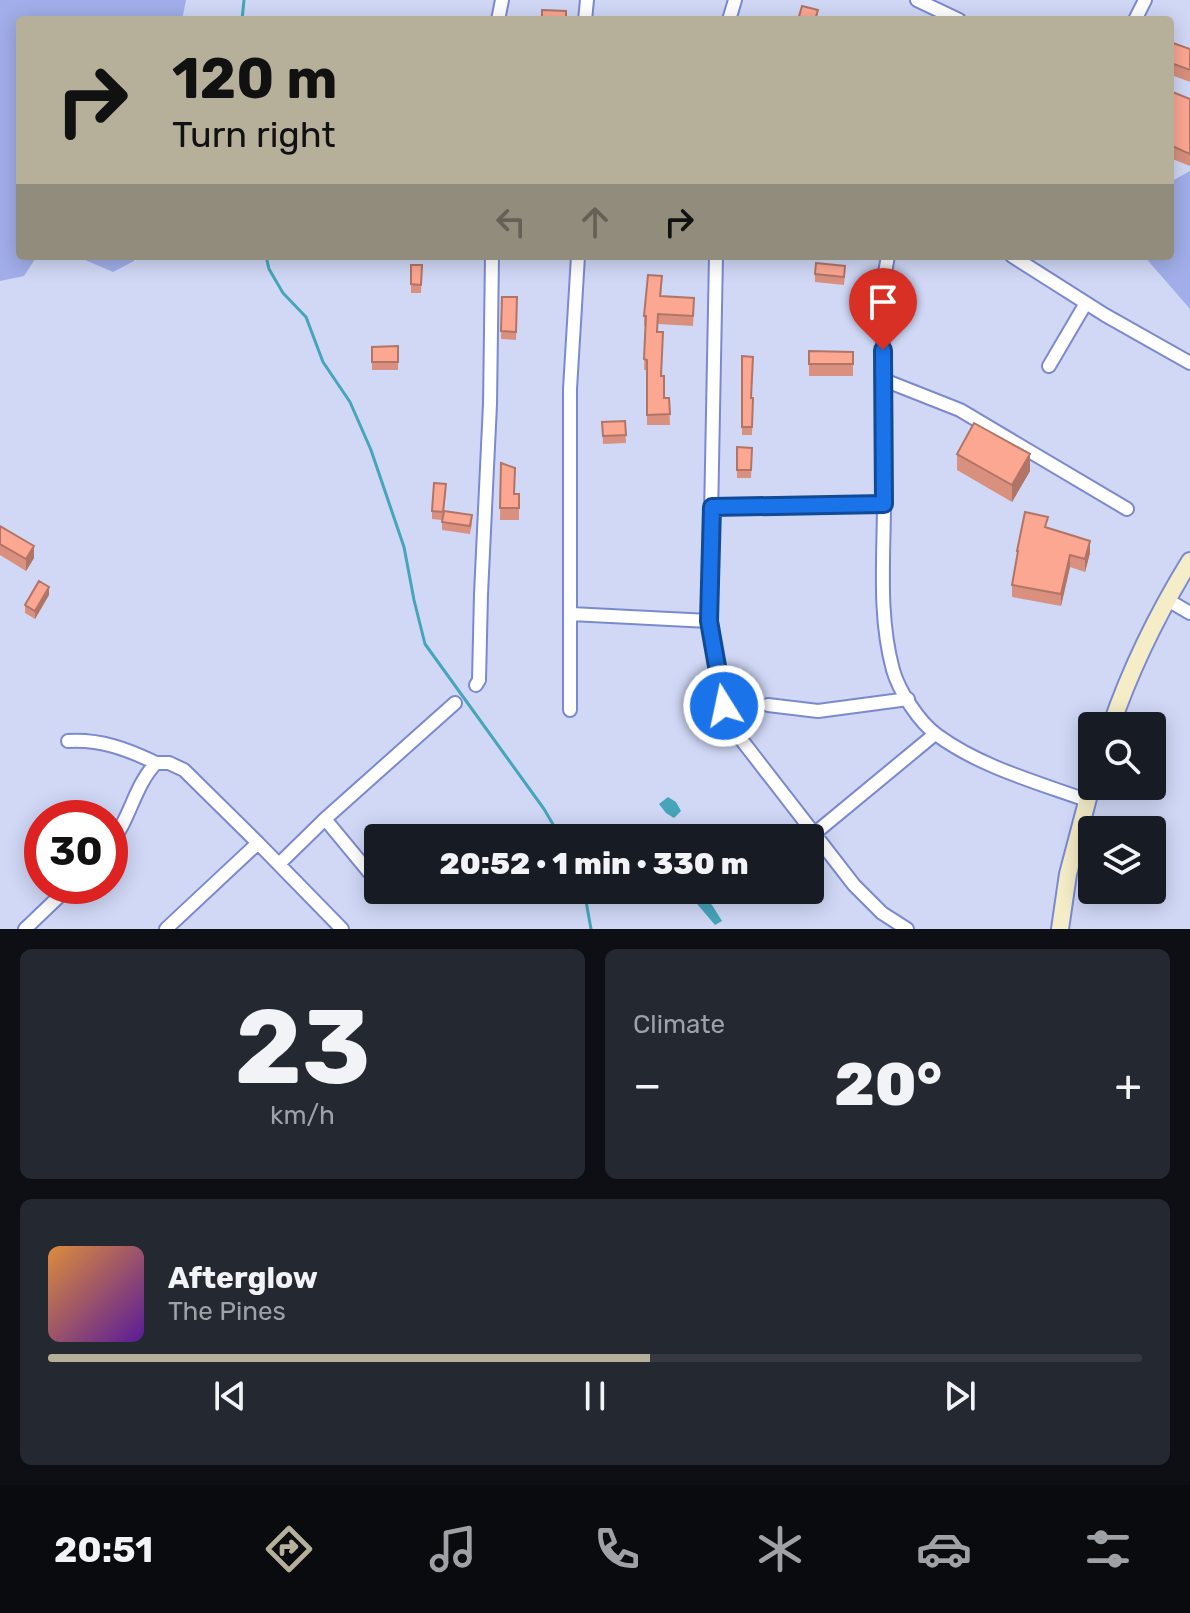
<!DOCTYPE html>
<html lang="en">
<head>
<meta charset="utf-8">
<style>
  body { margin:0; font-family:Rubik,sans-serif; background:#242831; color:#f1f3f6; height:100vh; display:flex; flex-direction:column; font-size:30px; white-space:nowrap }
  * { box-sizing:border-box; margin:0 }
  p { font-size:26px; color:#9ea1a6 }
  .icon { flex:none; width:44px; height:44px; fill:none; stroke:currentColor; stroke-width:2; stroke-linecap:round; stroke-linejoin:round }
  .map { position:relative; height:929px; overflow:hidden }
  .panel { display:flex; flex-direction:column; gap:20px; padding:20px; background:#0d0f14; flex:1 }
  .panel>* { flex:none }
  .banner { position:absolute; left:16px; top:16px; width:1158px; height:244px; border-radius:8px; box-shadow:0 4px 20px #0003; background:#b6b09b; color:#111; overflow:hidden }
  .buttons { position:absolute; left:1078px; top:712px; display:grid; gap:16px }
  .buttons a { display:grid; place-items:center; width:88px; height:88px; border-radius:8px; background:#171b24; box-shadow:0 4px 20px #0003; font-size:40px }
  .speed { position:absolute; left:24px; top:800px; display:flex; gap:16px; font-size:40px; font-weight:700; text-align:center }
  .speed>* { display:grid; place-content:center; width:104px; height:104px; border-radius:50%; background:#171b24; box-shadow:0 4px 20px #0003; line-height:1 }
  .speed .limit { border:12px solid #d22; background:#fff; color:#111 }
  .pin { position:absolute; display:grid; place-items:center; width:68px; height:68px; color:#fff; margin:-82px -34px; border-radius:50% 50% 50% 0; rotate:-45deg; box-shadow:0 0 8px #0007 }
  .pin .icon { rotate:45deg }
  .me { position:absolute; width:88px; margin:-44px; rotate:350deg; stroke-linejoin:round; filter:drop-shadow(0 0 6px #0008) }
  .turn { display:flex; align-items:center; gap:28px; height:168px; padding:0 24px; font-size:36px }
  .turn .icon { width:104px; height:104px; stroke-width:2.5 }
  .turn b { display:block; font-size:56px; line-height:68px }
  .lanes { display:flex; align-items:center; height:76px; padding:0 24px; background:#0003; justify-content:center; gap:40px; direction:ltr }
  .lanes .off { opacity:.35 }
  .big { font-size:60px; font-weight:800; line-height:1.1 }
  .panel .card { flex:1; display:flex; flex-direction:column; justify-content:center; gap:12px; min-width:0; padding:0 28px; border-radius:12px; background:#242831 }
  .panel .dial { align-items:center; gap:0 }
  .dial b { font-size:104px; line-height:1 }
  .song { display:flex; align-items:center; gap:24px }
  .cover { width:96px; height:96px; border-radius:12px; background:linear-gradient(135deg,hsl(30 70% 55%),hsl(270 70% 35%)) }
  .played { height:8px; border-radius:4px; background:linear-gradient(90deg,#b6b09b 55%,#363941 55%) }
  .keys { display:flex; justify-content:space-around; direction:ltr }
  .heat { display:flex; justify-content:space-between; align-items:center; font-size:44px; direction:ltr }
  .panel .tiles { flex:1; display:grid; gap:20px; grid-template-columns:1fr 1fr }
  .card:last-child { grid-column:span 2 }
  .trip { position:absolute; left:364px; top:824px; width:460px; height:80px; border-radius:8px; background:#171b24; box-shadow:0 4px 20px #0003; font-weight:800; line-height:80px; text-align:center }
  .tab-bar { display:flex; height:128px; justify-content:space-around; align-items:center; background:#090b0e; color:#9ea1a6 }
  .tab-bar .icon { width:56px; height:56px }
  .tab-bar .current { color:#b6b09b }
  .tab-bar b { font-size:36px; color:#f1f3f6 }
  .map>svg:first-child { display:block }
  .green { fill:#a1aee9 }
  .water { fill:#46a5b9 }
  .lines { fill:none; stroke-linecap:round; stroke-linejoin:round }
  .stream { stroke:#46a5b9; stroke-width:3 }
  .street-casing { stroke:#7b89cf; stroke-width:16 }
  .secondary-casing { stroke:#7b89cf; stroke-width:20 }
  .street { stroke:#fff; stroke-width:12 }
  .secondary { stroke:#f5ecc8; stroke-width:16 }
  .wall { fill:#d9907e }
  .shaded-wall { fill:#b07566 }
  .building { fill:#fca792; stroke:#b07566; stroke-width:2 }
  .route-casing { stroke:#114b97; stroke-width:20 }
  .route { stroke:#1a73e8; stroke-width:14 }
</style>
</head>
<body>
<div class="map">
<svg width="1190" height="929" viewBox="0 0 1190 929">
  <rect width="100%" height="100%" fill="#d0d8f6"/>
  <path class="green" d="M 0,0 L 186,0 L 182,20 L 20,20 L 20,256 L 37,256 L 24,276 L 0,281 Z
    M 1190,171 L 1190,309 L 1144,256 L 1170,256 L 1170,182 Z
    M 76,256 L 135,256 L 134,261 L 113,272 Z"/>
  <path class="water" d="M 668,797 L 676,802 L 681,811 L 674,818 L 666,813 L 659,804 Z
    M 694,893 L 700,893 L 712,905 L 722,921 L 715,925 L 692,898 Z"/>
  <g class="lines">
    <path class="stream" d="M 242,20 L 244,0
      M 266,256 L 269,269 L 283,293 L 306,317 L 323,362 L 350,402 L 371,450 L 404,547 L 414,600 L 425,644 L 544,809 L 561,838
      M 584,890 L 591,929"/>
    <defs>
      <path id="street" d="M 917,0 L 959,20
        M 498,20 L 502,0
        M 585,20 L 587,0
        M 729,20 L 735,0
        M 1135,20 L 1145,0
        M 716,256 L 709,621 L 724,706 L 730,722 L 737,734 L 854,885 L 882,913 L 907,929
        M 888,256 L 882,289 C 883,360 885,430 884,501 C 884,558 878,615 893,670 C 899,691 919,722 937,735 C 981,767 1036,782 1086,800
        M 1012,256 L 1105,315 L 1190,363
        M 1049,366 L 1086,303
        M 884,380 L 960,410 L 1127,509
        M 712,507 L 884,504
        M 1166,599 L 1190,613
        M 571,614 L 709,621
        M 476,685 L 479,680 L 481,594 L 490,404 L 492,256
        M 768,705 L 818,711 L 908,699
        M 570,710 L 570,389 L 578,256
        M 68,741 C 100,739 127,749 156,763
        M 325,819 L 378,883
        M 814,834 L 935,734
        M 110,844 C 130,820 134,786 156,763 L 169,763 L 184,770 L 258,843
        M 279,864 L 325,819 L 455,703
        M 384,890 L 389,896
        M 25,929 L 70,886
        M 166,929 L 258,843 L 342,929"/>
      <path id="secondary" d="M 1111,726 C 1131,668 1158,613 1190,561
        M 1060,929 L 1068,874 L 1092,783"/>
    </defs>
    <use href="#street" class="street-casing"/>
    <use href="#secondary" class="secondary-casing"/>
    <use href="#street" class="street"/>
    <use href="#secondary" class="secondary"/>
  </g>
  <path class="wall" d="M 1170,42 L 1190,49 L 1190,82 L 1174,76 L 1170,88 Z
    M 1170,91 L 1190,99 L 1190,166 L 1170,158 Z
    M 411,265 L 422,265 L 421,293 L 411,293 Z
    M 815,274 L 845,274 L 844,285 L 815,282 Z
    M 662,287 L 661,296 L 694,308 L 693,326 L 658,324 L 658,332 L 664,398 L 669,398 L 670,425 L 647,425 L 647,370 L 644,370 L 645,326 L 644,326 L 644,316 Z
    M 502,297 L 517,297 L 516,340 L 501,339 Z
    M 398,346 L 398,370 L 372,370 L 372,347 Z
    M 809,351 L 853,352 L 853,376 L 809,376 Z
    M 742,356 L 752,398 L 753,398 L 752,435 L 742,435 Z
    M 625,421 L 626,443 L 603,444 L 602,422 Z
    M 737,447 L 752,448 L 751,478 L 737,478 Z
    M 957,454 L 1030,471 L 1012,502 L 957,470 Z
    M 501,463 L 514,494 L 519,494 L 519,520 L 500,520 Z
    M 446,492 L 444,511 L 472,523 L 470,534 L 442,530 L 442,520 L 432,519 L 432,511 Z
    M 0,526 L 34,558 L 26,571 L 0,555 Z
    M 1048,528 L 1090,553 L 1085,572 L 1070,567 L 1061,606 L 1012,597 L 1012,585 L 1017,560 L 1017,551 Z
    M 49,595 L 35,619 L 25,613 L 25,605 Z"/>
  <path class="shaded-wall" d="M 1174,64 L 1174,76 L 1170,88 L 1170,76 Z
    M 1030,454 L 1030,471 L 1012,502 L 1012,485 Z
    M 1090,541 L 1090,553 L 1085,572 L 1085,559 Z
    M 34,546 L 34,558 L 26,571 L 26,559 Z
    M 1070,555 L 1070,567 L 1061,606 L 1061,594 Z
    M 49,587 L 49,595 L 35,619 L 35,611 Z"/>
  <path class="building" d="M 802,6 L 818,10 L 815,20 L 798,20 Z
    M 542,10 L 566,11 L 566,20 L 542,20 Z
    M 1170,42 L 1190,49 L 1190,70 L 1174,64 L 1170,76 Z
    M 1170,91 L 1190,99 L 1190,154 L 1170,145 Z
    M 816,263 L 845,266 L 844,277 L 815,274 Z
    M 411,265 L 422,265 L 421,285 L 411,284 Z
    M 648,275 L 662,276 L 660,296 L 694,298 L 693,316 L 658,314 L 657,332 L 663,332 L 661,376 L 664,376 L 664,398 L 669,398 L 670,414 L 647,415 L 647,360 L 644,359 L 646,316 L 644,316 Z
    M 502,297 L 517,297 L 516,332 L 501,331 Z
    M 398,346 L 398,362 L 372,362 L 372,347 Z
    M 809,351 L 853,352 L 853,364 L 809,364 Z
    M 742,356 L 753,357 L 751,398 L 753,398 L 752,427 L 742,427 Z
    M 625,421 L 626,435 L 603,436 L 602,422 Z
    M 974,423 L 1030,454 L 1012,485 L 957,454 Z
    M 737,447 L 752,448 L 751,470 L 737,470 Z
    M 501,463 L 515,468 L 514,494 L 519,494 L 519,508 L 500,508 Z
    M 434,483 L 446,484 L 443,512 L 432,511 Z
    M 444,511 L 472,515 L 470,526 L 442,522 Z
    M 1025,512 L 1048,517 L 1045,527 L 1090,541 L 1085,559 L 1070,555 L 1061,594 L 1012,585 L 1018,551 L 1017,551 Z
    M 0,526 L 34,546 L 26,559 L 0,544 Z
    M 39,581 L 49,587 L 35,611 L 25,605 Z"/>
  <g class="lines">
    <defs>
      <path id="route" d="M 724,706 L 709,621 L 712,507 L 884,504 L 883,350"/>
    </defs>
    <use href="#route" class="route-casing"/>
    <use href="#route" class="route"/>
  </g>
</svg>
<div class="buttons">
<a><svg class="icon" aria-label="search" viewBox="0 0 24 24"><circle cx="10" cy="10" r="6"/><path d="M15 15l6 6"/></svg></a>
<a><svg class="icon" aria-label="layers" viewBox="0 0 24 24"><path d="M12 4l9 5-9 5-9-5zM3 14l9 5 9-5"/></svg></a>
</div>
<div class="speed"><div class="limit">30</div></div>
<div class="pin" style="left:883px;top:350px;background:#d93025"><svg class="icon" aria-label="arrive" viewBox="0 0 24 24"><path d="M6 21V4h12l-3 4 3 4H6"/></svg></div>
<svg class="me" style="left:724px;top:706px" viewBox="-20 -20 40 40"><circle r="17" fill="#1a73e8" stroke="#fff" stroke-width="3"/><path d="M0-11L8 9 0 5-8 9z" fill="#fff"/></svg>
<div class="trip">20:52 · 1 min · 330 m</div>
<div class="banner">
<div class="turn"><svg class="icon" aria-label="right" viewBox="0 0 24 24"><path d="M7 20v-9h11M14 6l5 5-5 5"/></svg><div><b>120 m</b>Turn right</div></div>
<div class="lanes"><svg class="icon off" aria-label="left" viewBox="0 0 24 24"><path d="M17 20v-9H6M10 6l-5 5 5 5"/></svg><svg class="icon off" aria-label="ahead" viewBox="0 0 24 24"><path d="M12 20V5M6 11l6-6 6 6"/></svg><svg class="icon" aria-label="right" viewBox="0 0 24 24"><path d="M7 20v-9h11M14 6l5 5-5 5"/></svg></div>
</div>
</div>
<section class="panel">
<div class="tiles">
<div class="card dial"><b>23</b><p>km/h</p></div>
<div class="card"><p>Climate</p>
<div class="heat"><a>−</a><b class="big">20°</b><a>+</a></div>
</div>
<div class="card">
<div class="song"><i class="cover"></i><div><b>Afterglow</b><p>The Pines</p></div></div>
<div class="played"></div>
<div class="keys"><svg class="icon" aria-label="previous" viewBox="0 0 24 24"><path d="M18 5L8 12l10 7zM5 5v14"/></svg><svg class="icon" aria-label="pause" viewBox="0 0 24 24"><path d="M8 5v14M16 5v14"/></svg><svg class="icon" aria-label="next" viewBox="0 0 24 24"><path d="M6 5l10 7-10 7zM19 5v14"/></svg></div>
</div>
</div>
</section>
<nav class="tab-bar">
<b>20:51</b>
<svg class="icon current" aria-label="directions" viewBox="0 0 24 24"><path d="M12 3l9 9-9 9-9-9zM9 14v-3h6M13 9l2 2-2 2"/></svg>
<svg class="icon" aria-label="music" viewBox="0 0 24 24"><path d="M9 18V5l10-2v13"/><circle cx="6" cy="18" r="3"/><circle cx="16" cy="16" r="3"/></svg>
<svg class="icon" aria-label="phone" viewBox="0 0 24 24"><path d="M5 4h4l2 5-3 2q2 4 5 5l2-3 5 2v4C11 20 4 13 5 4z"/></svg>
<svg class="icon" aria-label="climate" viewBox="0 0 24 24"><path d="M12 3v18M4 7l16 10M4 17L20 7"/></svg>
<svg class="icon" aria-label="car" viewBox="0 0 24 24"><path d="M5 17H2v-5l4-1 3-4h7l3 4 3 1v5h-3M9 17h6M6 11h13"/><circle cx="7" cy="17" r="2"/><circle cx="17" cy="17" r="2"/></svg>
<svg class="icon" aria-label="filters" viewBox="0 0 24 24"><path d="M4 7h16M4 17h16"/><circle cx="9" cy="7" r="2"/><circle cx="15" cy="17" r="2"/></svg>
</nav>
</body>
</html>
